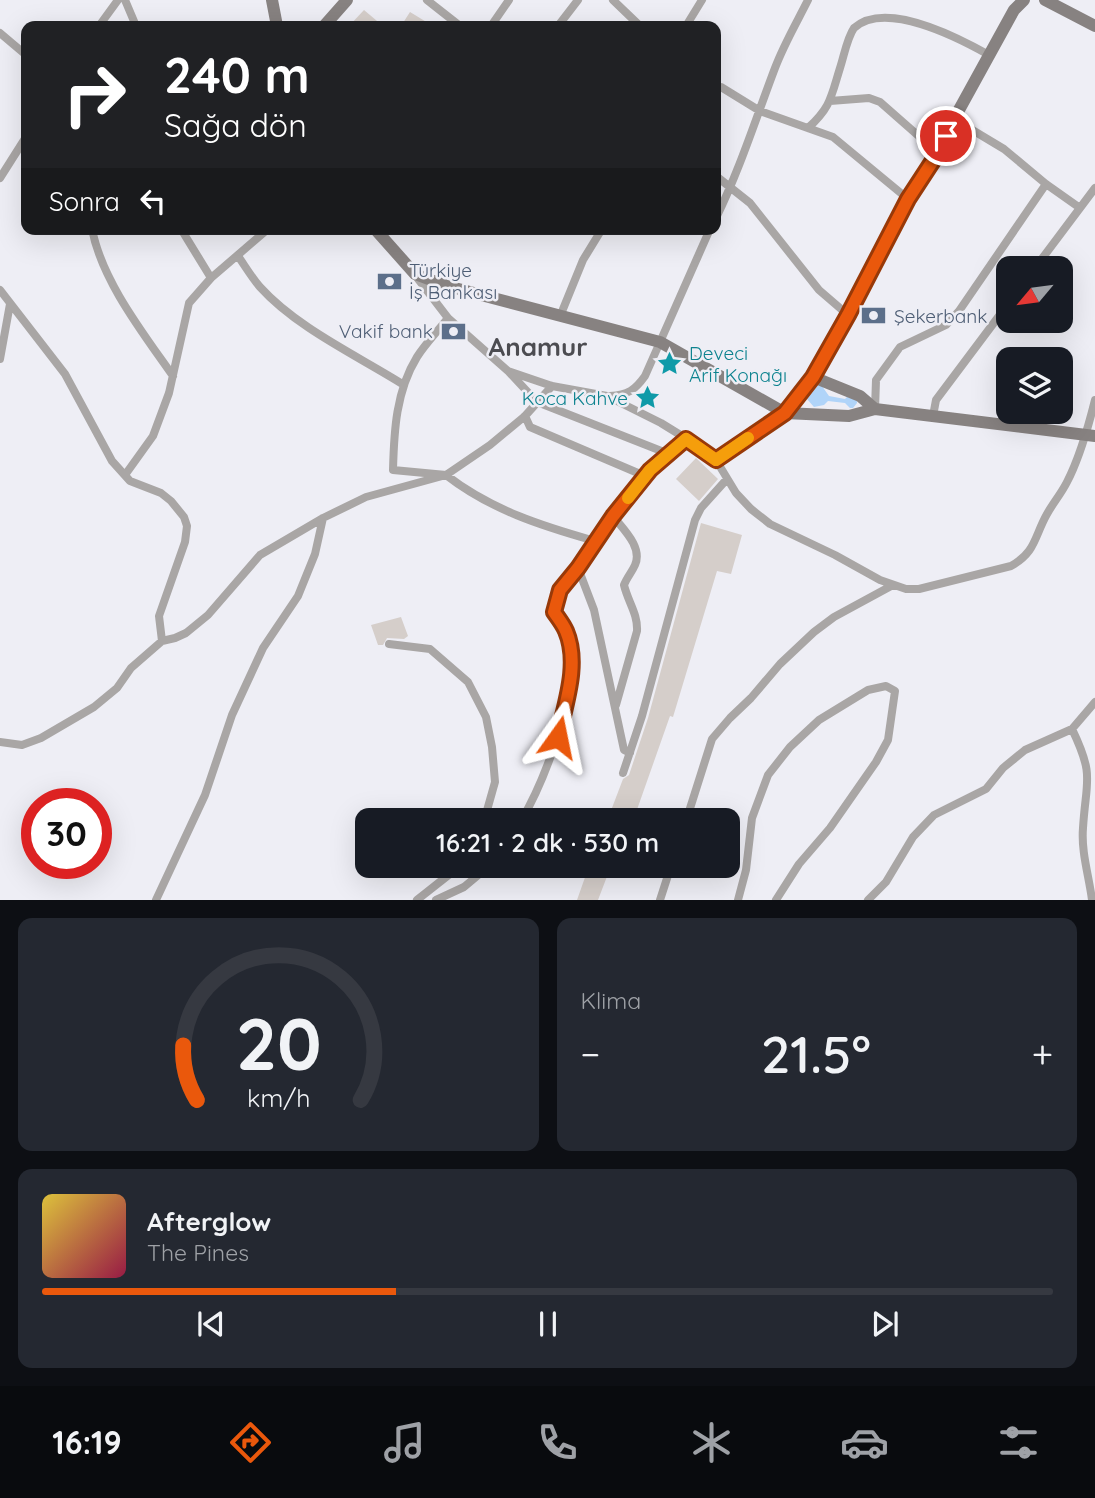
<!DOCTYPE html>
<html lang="tr">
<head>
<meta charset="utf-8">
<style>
  body { margin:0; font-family:Quicksand,sans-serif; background:#242831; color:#f1f3f6; height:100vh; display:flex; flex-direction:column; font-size:26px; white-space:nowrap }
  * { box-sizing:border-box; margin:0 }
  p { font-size:23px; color:#9ea1a6 }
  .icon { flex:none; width:38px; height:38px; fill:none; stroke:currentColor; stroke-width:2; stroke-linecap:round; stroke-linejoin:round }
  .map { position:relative; height:900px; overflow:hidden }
  .side { display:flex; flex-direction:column; gap:18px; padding:18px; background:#0d0f14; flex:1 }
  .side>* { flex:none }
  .guide { position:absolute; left:21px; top:21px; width:700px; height:214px; border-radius:14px; box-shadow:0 7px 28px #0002; background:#202124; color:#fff; overflow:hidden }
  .needle { width:46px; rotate:241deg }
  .controls { position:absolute; left:996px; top:256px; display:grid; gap:14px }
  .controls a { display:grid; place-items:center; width:77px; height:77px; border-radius:14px; background:#171b24; box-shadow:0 7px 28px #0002; font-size:35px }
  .speed { position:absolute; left:21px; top:788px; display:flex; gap:14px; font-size:35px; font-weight:700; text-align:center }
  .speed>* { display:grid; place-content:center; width:91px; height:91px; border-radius:50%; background:#171b24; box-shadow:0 7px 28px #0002; line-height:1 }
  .speed .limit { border:10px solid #d22; background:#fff; color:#111 }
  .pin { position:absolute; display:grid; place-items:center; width:60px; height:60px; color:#fff; margin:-30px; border:4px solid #fff; border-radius:50%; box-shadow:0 2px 7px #0007 }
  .me { position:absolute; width:77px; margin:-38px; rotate:12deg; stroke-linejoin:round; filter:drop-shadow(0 0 5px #0008) }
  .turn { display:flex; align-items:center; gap:24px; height:147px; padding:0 28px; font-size:32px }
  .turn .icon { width:91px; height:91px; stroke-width:2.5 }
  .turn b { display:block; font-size:49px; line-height:60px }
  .then { display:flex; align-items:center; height:66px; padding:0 28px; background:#0003; gap:14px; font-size:26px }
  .big { font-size:52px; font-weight:600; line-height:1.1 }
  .side .card { flex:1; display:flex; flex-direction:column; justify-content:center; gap:10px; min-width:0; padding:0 24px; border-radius:14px; background:#242831 }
  .side .dial { align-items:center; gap:0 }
  .dial svg { height:182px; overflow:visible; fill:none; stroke:#363941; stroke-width:7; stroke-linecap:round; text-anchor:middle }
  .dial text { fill:#f1f3f6; stroke:none }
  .song { display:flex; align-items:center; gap:21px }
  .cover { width:84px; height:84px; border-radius:10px; background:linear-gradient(135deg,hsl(50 70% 55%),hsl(340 70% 35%)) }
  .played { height:7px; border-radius:4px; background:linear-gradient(90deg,#ea580c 35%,#363941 35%) }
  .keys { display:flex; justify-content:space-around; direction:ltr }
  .heat { display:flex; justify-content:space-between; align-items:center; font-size:38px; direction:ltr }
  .side .tiles { flex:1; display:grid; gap:18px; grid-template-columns:1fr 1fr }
  .card:last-child { grid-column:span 2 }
  .trip { position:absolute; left:355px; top:808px; width:385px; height:70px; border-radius:14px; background:#171b24; box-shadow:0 7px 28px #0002; font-weight:600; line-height:70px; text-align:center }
  .menu { display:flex; height:112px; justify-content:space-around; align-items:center; background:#090b0e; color:#9ea1a6 }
  .menu .icon { width:49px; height:49px }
  .menu .selected { color:#ea580c }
  .menu b { font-size:32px; color:#f1f3f6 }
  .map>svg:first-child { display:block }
  .water { fill:#b0d4f9 }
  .building { fill:#d5ceca }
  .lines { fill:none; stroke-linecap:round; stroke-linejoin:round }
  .street { stroke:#a9a6a5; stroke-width:8 }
  .secondary { stroke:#878281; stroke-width:12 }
  .route-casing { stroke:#983908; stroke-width:18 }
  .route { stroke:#ea580c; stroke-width:12 }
  .slow { stroke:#f59e0b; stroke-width:12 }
  .labels { text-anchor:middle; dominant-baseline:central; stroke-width:5; stroke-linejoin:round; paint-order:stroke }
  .service-label { font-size:19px; fill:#4e5e75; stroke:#eeeef5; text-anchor:start }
  .culture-label { font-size:19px; fill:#0d838f; stroke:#eeeef5; text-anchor:start }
  .district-label { font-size:26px; font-weight:bold; fill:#4c4c51; stroke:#eeeef5 }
</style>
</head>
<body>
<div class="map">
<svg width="1095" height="900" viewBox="0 0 1095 900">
  <rect width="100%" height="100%" fill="#eeeef5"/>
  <path class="water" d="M 816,385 L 822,386 L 829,396 L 845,399 L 847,397 L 857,400 L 857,403 L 853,408 L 850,408 L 845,403 L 828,401 L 824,405 L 814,407 L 807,399 C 807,391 809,388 816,385 Z"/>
  <path class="building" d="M 364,10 L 383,26 L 349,26 Z
    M 410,12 L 433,26 L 401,26 Z
    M 696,458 L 718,479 L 699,501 L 676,479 Z
    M 701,523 L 742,535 L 731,574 L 717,571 L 673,717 L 670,716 L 633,821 L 607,821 L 623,779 L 629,775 L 648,718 Z
    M 401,617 L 408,636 L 404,639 L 387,638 L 383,645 L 378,645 L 371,625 Z
    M 589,866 L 611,866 L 598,900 L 577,900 Z"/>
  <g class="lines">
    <path class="street" d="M 125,0 L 136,26
      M 427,0 L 460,26
      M 613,0 L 640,26
      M 99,26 L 118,0
      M 491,26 L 509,0
      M 558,26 L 578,0
      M 686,26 L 702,0
      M 0,33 L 26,55
      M 716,89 L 721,87 L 760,111 L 833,137 L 908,199
      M 830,101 L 869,98 L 880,102 L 938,153
      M 954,119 L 1004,149 L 1046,184 L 1080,208
      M 808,128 C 831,107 831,97 840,68 C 844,56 847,38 854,28 C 885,0 957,37 989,55
      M 716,176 L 750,203 L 819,290 L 848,315
      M 0,178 L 26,137
      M 716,218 C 740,169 756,118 775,68 C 784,44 797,22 808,0
      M 92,229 C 102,281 143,333 173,376
      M 181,229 L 211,278
      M 238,256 C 245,266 252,278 260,287 C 297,328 358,356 404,385
      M 1035,268 L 1095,188
      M 415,275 L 448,318 L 508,371 L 552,386 L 607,396 L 661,423 L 695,444 L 716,460 L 736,493 L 751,509 L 770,524 L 835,555 L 880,580 L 906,589 L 919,589 L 1011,566 C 1036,552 1034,537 1047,514 C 1053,503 1061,494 1067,482 C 1080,457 1088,428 1095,400
      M 0,290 L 65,374 L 112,461 L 130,481 L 161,493 L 171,501 L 184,517 L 187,526 L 185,542 L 159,616 L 162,641
      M 561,314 L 583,260 L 602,229
      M 448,318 C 438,331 426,343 417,357 C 396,391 394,431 393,470 L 446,475 L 490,445 L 525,416 L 552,386
      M 0,359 L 10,304
      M 509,372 L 537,402 L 669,454
      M 610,396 C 628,395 635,390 645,376 L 710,229
      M 875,409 L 876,380 L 900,347 L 946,325 L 959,311 L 1046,184
      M 525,416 L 530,427 L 645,476
      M 933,416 L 936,400 L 1008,304
      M 125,475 L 153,436 L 169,393 L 189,303 L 211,278 L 268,229
      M 613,516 C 623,529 643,547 635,565 C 632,572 627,577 624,585 C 628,602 638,614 637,631 L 616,705
      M 578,568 L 594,610 L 624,750 L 630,753
      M 389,644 L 430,649 L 468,682 L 486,717 L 492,747 L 495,782 L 484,821
      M 1072,729 C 1095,777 1086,779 1083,828 C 1081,852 1089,876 1092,900
      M 0,742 L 22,745 L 41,738 L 94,707 L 117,688 L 131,668 L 162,641 L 175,638 L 186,633 L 208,615 L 260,555 L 323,518 L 366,497 L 446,475 C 491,510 542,526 595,541
      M 623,773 L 642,716 L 695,520 L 701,508 L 727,479
      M 521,821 C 544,782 577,696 571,651 C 569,636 562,625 554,612 L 560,590 L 578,568 L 613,516 L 650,470 L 686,439
      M 686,821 L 712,739 L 730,718 L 751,698 L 780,664 L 814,632 L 834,617 L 893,585
      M 156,900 L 205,795 L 232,715 L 263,648 L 298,596 L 315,554 L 323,518
      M 417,900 L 460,866
      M 436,900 L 464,887 L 489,866
      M 660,900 L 671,866
      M 738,900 L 746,870 L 752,818 L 768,775 L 790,747 L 819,720 L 868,690 L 886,686 L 895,691 L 888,740 L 876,762 L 830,828 L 799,864 L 776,900
      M 868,900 L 886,882 L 913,837 L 934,815 L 986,789 L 1003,768 L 1025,750 L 1072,729 L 1095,702"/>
    <path class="secondary" d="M 272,0 L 277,26
      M 1045,0 L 1095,26
      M 324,26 L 347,0
      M 375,229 L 415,274 L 447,286 L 660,342 L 785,413 L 849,416 L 875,409 L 1095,436
      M 813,377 L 860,396 L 875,409
      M 716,460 L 785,413 L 813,377 L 848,315 L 908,199 L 938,153 L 954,119 L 1014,10 L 1024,0"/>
  </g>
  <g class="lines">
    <defs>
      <path id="route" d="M 558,737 C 565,704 580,664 566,631 C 563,624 558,618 554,612 L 560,590 L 578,568 L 613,516 L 650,470 L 686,439 L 716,460 L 785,413 L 813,377 L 848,315 L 908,199 L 938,153 L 946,136"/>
    </defs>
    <use href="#route" class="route-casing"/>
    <use href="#route" class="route"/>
    <path class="slow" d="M 628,498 L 650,470 L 686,439 L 716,460 L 748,438"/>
  </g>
  <defs>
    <symbol id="bank-bare" viewBox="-9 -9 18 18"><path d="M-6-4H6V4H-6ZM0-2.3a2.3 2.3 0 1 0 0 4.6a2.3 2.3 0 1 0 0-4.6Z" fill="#5c6f8a" stroke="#eeeef5" stroke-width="2.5" paint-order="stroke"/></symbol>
    <symbol id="sight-bare" viewBox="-9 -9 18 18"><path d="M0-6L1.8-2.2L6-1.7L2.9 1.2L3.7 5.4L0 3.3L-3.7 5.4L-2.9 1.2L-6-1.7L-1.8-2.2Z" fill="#0f9aa8" stroke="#eeeef5" stroke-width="2.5" paint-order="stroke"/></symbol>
  </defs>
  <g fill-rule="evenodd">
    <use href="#bank-bare" x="372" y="264" width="35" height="35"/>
    <use href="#bank-bare" x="856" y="298" width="35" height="35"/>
    <use href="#bank-bare" x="436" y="314" width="35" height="35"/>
    <use href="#sight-bare" x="652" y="346" width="35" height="35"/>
    <use href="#sight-bare" x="630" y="380" width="35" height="35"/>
  </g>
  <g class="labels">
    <g class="service-label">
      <text x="409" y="270">Türkiye<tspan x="409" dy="22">İş Bankası</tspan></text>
      <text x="894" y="316">Şekerbank</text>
      <text x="433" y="331" text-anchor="end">Vakif bank</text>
    </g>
    <g class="culture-label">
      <text x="689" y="353">Deveci<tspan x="689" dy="22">Arif Konağı</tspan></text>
      <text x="628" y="398" text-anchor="end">Koca Kahve</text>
    </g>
    <g class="district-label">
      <text x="538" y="346">Anamur</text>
    </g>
  </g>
</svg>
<div class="controls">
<a><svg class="needle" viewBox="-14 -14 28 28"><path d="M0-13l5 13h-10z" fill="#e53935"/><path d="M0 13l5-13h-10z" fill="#9ea1a6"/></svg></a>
<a><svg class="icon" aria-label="layers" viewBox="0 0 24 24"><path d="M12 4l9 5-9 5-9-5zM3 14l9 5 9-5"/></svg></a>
</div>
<div class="speed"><div class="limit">30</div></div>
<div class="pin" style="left:946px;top:136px;background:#d93025"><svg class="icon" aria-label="arrive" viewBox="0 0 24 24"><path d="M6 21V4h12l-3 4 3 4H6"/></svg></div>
<svg class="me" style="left:558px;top:737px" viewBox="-20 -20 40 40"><path d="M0-17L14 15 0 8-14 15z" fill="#ea580c" stroke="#fff" stroke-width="4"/></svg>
<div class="trip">16:21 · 2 dk · 530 m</div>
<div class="guide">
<div class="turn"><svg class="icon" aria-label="right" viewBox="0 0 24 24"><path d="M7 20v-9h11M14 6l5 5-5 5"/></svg><div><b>240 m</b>Sağa dön</div></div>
<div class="then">Sonra<svg class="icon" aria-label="left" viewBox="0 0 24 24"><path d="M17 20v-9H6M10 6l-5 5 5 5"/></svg></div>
</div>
</div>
<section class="side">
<div class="tiles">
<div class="card dial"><svg viewBox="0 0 100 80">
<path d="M14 69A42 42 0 1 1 86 69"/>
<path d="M14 69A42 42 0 0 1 8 45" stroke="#ea580c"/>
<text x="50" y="56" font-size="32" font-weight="700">20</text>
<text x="50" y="72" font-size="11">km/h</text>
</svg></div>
<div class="card"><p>Klima</p>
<div class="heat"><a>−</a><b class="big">21.5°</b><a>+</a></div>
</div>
<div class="card">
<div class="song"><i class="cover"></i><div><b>Afterglow</b><p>The Pines</p></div></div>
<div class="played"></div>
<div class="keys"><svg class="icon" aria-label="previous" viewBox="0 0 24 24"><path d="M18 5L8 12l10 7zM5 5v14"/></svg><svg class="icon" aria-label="pause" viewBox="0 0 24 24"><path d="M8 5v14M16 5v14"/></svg><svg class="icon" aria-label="next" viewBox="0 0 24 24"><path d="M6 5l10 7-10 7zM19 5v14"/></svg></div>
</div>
</div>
</section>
<nav class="menu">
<b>16:19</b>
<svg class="icon selected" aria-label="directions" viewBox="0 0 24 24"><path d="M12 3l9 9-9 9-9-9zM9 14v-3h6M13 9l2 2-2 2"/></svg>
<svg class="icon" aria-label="music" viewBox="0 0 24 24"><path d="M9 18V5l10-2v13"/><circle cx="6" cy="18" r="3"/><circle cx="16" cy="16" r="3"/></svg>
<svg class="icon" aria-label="phone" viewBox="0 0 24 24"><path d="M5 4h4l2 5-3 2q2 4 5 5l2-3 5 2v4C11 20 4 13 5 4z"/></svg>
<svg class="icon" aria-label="climate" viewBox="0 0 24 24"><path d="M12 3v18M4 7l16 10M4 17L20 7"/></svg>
<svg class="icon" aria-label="car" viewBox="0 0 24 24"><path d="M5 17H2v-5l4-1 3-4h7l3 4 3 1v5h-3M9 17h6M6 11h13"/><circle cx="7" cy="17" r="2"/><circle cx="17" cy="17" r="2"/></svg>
<svg class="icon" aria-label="filters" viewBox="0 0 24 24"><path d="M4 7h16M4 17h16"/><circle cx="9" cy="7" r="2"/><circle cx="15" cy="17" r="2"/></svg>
</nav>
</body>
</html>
